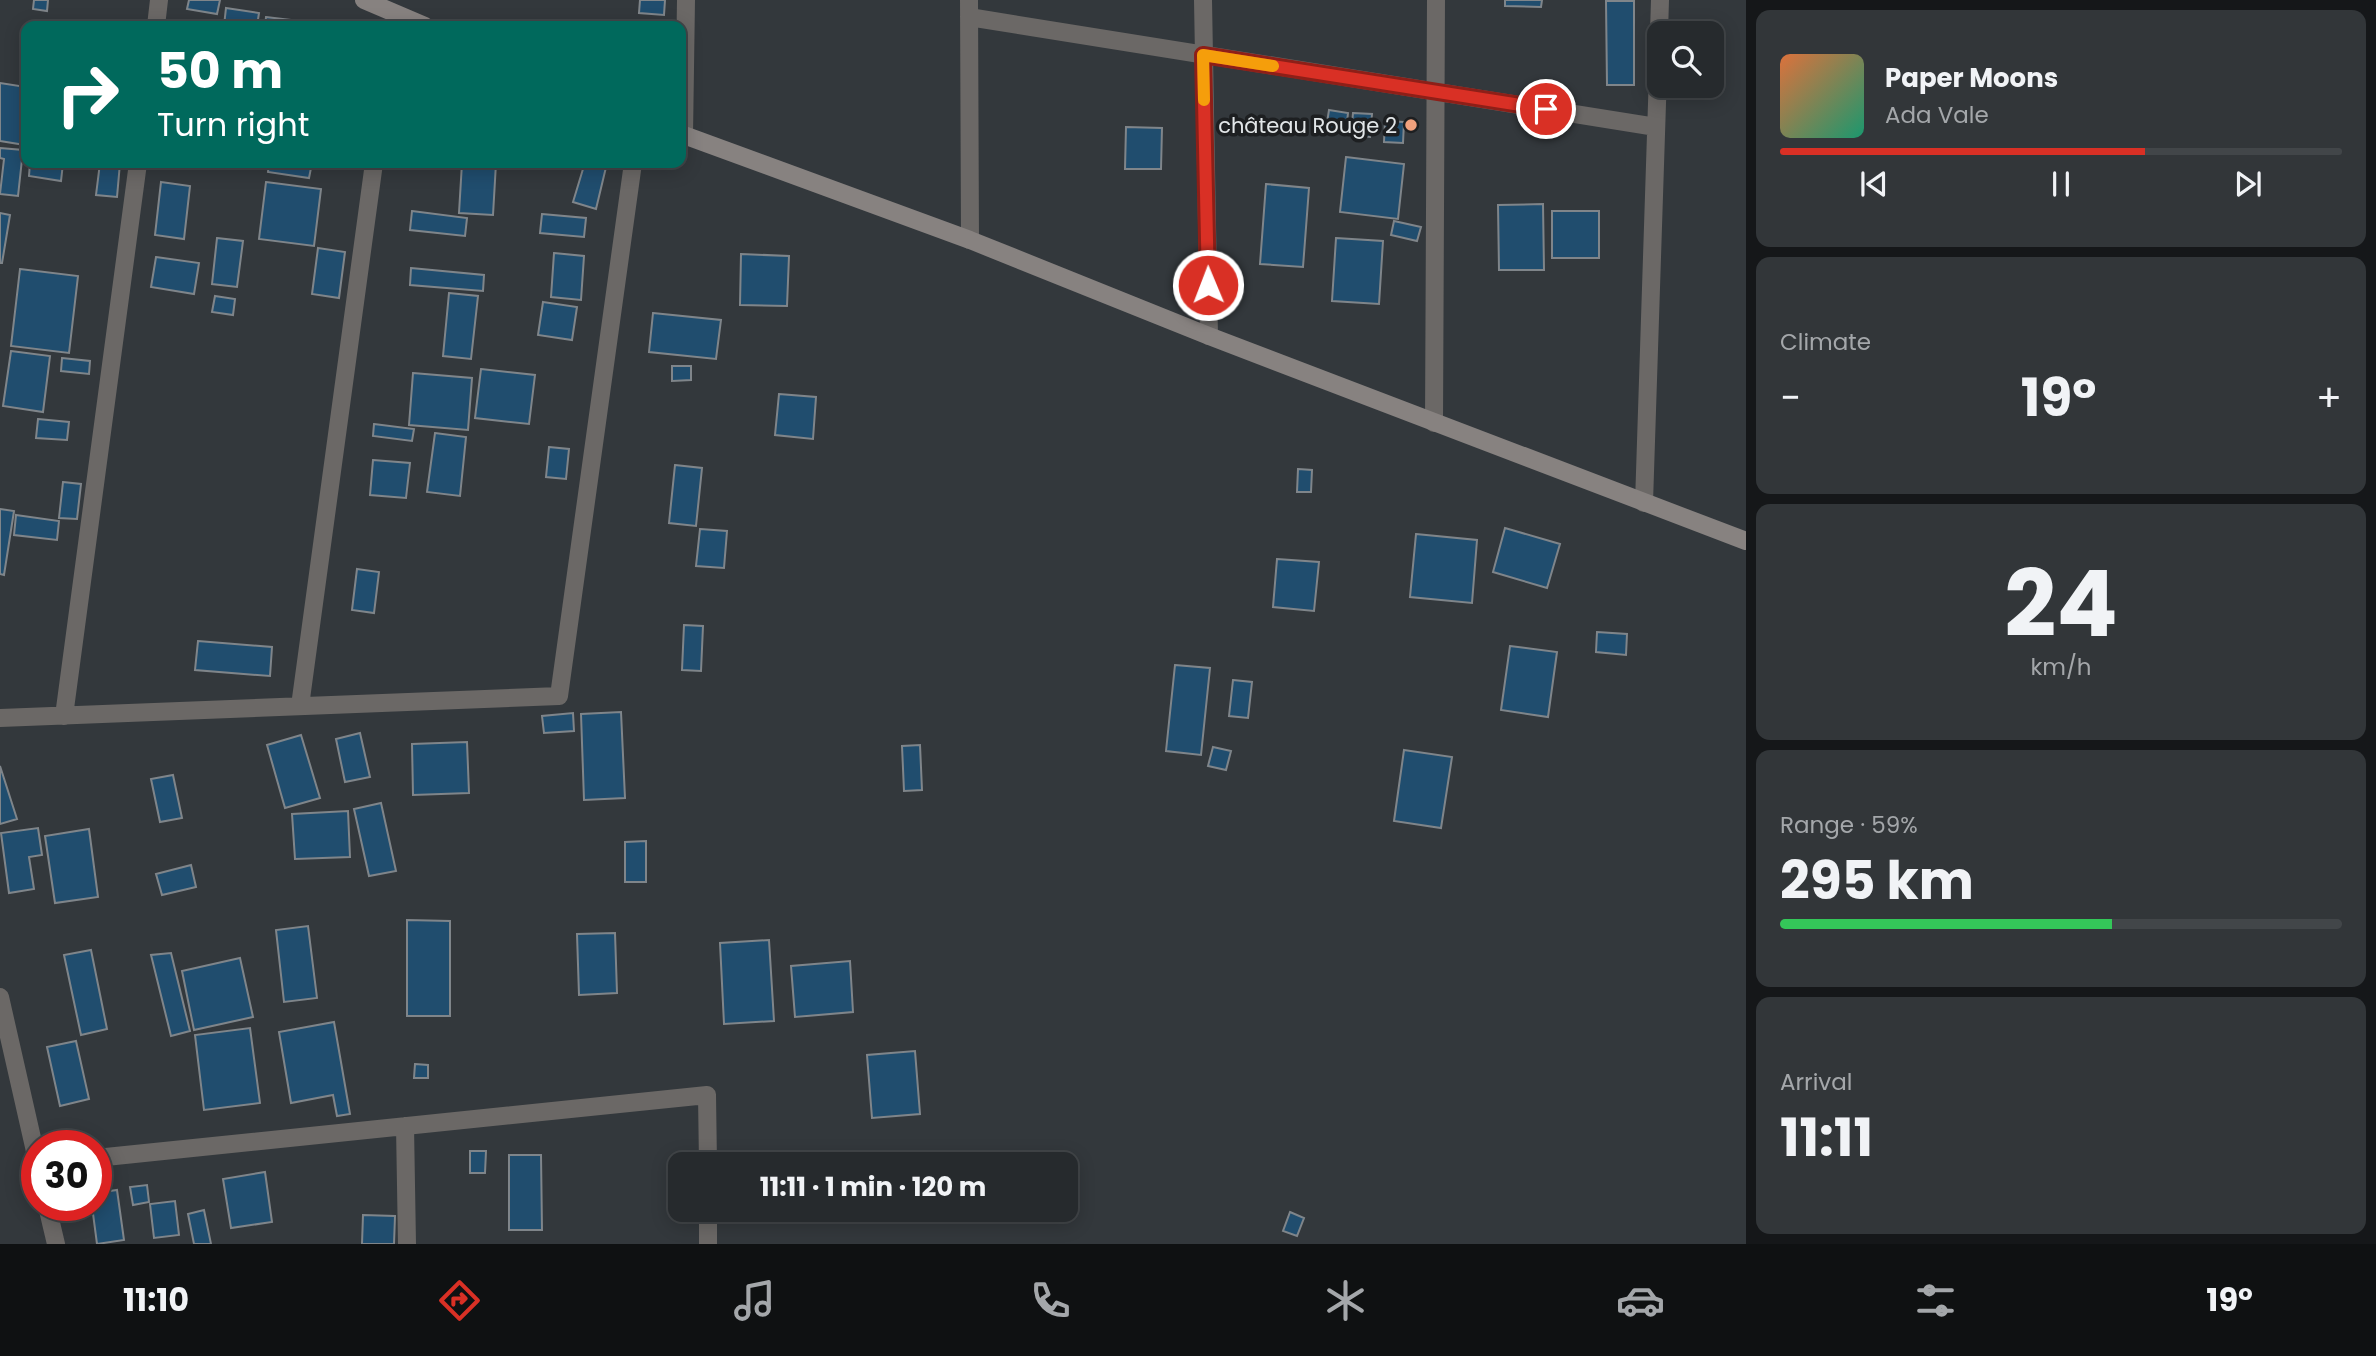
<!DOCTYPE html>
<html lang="en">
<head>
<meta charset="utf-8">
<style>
  body { margin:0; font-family:Poppins,sans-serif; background:#323639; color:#f1f3f6; height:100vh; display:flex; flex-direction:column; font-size:26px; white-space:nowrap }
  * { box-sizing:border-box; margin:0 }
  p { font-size:23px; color:#a4a7aa }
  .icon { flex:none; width:38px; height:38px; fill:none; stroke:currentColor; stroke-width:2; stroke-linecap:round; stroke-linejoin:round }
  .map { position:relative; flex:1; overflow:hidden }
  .sheet { display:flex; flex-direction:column; gap:10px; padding:10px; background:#151719; width:630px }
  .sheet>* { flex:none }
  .guide { position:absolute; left:21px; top:21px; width:665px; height:147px; border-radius:14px; box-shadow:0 4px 18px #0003,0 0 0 2px #424649; background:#00695c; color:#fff; overflow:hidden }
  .tools { position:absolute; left:1647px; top:21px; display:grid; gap:14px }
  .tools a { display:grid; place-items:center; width:77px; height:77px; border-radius:14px; background:#262a2d; box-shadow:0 4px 18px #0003,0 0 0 2px #424649; font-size:35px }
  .speed { position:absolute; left:21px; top:1130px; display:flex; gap:14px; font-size:35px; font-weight:700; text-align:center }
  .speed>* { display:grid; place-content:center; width:91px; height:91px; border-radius:50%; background:#262a2d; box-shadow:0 4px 18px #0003,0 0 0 2px #424649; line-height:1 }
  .speed .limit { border:10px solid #d22; background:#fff; color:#111 }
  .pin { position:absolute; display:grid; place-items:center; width:60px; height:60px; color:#fff; margin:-30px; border:4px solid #fff; border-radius:50%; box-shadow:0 2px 7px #0007 }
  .me { position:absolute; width:77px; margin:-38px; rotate:359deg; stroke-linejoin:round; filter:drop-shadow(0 0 5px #0008) }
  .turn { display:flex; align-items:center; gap:24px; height:147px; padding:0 21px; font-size:32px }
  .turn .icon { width:91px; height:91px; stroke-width:2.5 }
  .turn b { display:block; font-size:49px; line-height:60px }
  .big { font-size:52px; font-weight:700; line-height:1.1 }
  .sheet .card { flex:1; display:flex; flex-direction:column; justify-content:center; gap:10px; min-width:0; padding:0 24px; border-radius:14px; background:#323639 }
  .sheet .dial { align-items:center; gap:0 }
  .dial b { font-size:91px; line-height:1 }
  .song { display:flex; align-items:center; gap:21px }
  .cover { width:84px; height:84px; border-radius:10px; background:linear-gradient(135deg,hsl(20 70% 55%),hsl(160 70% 35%)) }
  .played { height:7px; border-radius:4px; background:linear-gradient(90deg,#d93025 65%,#424649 65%) }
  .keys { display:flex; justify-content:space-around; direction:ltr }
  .heat { display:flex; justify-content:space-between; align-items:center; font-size:38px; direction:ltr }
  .charge { height:10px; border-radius:5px; background:linear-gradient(90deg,#34c759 59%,#424649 0) }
  .trip { position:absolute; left:668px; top:1152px; width:410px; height:70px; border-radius:14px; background:#262a2d; box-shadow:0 4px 18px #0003,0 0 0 2px #424649; font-weight:700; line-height:70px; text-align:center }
  .tabs { display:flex; height:112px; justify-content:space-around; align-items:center; background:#0f1112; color:#a4a7aa }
  .tabs .icon { width:49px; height:49px }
  .tabs .active { color:#d93025 }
  .tabs b { font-size:32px; color:#f1f3f6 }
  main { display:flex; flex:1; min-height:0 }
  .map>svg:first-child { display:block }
  .building { fill:#204d6e; stroke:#7f858a; stroke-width:2 }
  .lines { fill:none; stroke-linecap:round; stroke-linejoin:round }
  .street { stroke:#6b6866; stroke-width:18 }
  .secondary { stroke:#878280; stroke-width:18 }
  .route-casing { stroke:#8d1f18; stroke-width:18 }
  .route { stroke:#d93025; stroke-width:12 }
  .slow { stroke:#f59e0b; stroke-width:12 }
  .poi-dot { fill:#f1a17d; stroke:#1d1f21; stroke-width:2.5 }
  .labels { text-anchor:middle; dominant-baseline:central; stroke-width:7; stroke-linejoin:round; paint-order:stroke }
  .poi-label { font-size:21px; fill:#e2e6e8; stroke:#1d1f21; text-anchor:end }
</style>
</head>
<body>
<main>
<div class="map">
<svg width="1746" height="1244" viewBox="0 0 1746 1244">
  <rect width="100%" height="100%" fill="#33383c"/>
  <path class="building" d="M 34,0 L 48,0 L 47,11 L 33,9 Z
    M 189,0 L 220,0 L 217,14 L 187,9 Z
    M 640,0 L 665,0 L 664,15 L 639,13 Z
    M 1505,0 L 1542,0 L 1541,7 L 1505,6 Z
    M 1606,1 L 1634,1 L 1634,85 L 1607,85 Z
    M 226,8 L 259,13 L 257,26 L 224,26 Z
    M 266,17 L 307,22 L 307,26 L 265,26 Z
    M 0,83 L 26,87 L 25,145 L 0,141 Z
    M 1329,110 L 1348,113 L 1346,131 L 1326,129 Z
    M 1353,113 L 1372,114 L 1370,137 L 1351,135 Z
    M 1385,121 L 1404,122 L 1403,143 L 1384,142 Z
    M 1126,127 L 1162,128 L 1161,169 L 1125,169 Z
    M 0,148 L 23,150 L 18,196 L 0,194 L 4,159 L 0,158 Z
    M 1346,157 L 1404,164 L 1398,219 L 1340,212 Z
    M 30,163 L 63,163 L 61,181 L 29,176 Z
    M 100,163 L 120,163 L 117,197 L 96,195 Z
    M 210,163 L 248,163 L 248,169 L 210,165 Z
    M 269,163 L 312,163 L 309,178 L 268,172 Z
    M 462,163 L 496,163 L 493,215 L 459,213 Z
    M 560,163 L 607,163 L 596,209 L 573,202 L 583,169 Z
    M 161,182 L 190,186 L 184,239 L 155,235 Z
    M 266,182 L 321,189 L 314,246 L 259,239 Z
    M 1266,184 L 1309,188 L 1303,267 L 1260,264 Z
    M 1543,204 L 1544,270 L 1499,270 L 1498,205 Z
    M 412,211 L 467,218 L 465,236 L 410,230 Z
    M 1552,211 L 1599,211 L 1599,258 L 1552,258 Z
    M 0,213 L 10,215 L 2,263 L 0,263 Z
    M 542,214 L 586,218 L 584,237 L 540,233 Z
    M 1394,221 L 1421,227 L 1417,241 L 1391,235 Z
    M 217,238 L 243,241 L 237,287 L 212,284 Z
    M 1336,238 L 1383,241 L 1379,304 L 1332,301 Z
    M 318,248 L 345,252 L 339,298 L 312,294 Z
    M 554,253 L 584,256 L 581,300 L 551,297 Z
    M 741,254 L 789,256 L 787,306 L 740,305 Z
    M 156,257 L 199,263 L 194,294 L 151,287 Z
    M 411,268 L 484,275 L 483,291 L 410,285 Z
    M 20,269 L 78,276 L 69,353 L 11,346 Z
    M 449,293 L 478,296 L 471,359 L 443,356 Z
    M 215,296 L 235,299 L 233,315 L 212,312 Z
    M 543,302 L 577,307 L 572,340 L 538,335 Z
    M 653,313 L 721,320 L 716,359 L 649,352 Z
    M 11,351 L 50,356 L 43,412 L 3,406 Z
    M 62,358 L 90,361 L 89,374 L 61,371 Z
    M 672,366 L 691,366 L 691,380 L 672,381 Z
    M 481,369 L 535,375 L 529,424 L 475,418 Z
    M 413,373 L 472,378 L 468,430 L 409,425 Z
    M 779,394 L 816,397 L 813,439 L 775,435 Z
    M 38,419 L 69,422 L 67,440 L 36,438 Z
    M 374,424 L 414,429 L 412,441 L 373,436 Z
    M 435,433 L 466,437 L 460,496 L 427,492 Z
    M 549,447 L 569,449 L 566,479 L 546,477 Z
    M 373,460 L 410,463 L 406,498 L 370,495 Z
    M 675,465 L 702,468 L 696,526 L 669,523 Z
    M 1298,469 L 1312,470 L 1311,492 L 1297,492 Z
    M 63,482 L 81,484 L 77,519 L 59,518 Z
    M 0,509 L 14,511 L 4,575 L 0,574 Z
    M 16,515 L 59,521 L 57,540 L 14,535 Z
    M 1505,528 L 1560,544 L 1547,588 L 1493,572 Z
    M 700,529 L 727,531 L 724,568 L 696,566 Z
    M 1416,534 L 1477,540 L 1472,603 L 1410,597 Z
    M 1277,559 L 1319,562 L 1314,611 L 1273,607 Z
    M 357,569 L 379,572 L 374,613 L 352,610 Z
    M 684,625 L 703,626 L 701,671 L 682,670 Z
    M 1597,632 L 1627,634 L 1626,655 L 1596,652 Z
    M 198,641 L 272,647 L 270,676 L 195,670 Z
    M 1510,646 L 1557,652 L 1548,717 L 1501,710 Z
    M 1175,665 L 1210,668 L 1201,755 L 1166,751 Z
    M 1233,680 L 1252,682 L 1248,718 L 1229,716 Z
    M 621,712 L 625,798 L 584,800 L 581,714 Z
    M 573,713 L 574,731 L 544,733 L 542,716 Z
    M 360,733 L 370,777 L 345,782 L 336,739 Z
    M 301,735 L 320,798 L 285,808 L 267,745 Z
    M 467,742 L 469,793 L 413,795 L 412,744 Z
    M 920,745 L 922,790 L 904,791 L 902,746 Z
    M 1213,747 L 1231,751 L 1226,770 L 1208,766 Z
    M 1404,750 L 1452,757 L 1441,828 L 1394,821 Z
    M 0,766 L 17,819 L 0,824 Z
    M 173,775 L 182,818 L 160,822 L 151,779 Z
    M 381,803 L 396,871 L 369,876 L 354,809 Z
    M 348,811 L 350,857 L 295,859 L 292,814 Z
    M 38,828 L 42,855 L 29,857 L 34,889 L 9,893 L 1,833 Z
    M 89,829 L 98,897 L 55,903 L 45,836 Z
    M 646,841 L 646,882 L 625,882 L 625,842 Z
    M 191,865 L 196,887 L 162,895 L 156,874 Z
    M 407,920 L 450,921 L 450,1016 L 407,1016 Z
    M 308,926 L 317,998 L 284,1002 L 276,930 Z
    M 615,933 L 617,993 L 579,995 L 577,934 Z
    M 769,940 L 774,1021 L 724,1024 L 720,943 Z
    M 91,950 L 107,1029 L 81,1035 L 64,955 Z
    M 171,953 L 190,1031 L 171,1036 L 151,955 Z
    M 240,958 L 253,1017 L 194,1030 L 182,971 Z
    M 850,961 L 853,1012 L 795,1017 L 791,966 Z
    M 334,1022 L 350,1114 L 337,1116 L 333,1095 L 291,1103 L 279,1032 Z
    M 250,1028 L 260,1103 L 204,1110 L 195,1035 Z
    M 76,1041 L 89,1099 L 60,1106 L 47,1047 Z
    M 915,1051 L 920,1114 L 872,1118 L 867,1055 Z
    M 415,1064 L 428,1065 L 428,1078 L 414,1078 Z
    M 470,1151 L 486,1151 L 485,1173 L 470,1173 Z
    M 509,1155 L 541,1155 L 542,1230 L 509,1230 Z
    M 265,1172 L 272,1222 L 231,1228 L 223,1179 Z
    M 147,1185 L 149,1202 L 133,1205 L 130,1187 Z
    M 117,1190 L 124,1240 L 97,1244 L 92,1206 L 96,1206 L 96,1193 Z
    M 175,1201 L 179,1235 L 154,1238 L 150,1204 Z
    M 204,1210 L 211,1244 L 194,1244 L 188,1214 Z
    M 1290,1212 L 1304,1218 L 1297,1236 L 1283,1231 Z
    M 363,1215 L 395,1216 L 394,1244 L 362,1244 Z"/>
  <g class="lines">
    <path class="street" d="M 969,0 L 970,240
      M 1203,0 L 1209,336
      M 969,17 L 1656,127
      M 156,26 L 159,0
      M 1659,33 L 1660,0
      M 684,135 L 686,0
      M 1434,423 L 1436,0
      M 1644,503 L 1659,42
      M 300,706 L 374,163
      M 64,716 L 138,163
      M 0,718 L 559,696 L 633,163
      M 0,997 L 37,1160
      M 405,1126 L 407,1244
      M 96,1158 L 707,1095 L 708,1164
      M 47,1206 L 56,1244
      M 708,1209 L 708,1244"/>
    <path class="secondary" d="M 364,0 L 425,26
      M 681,134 L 970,240 L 1209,336 L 1746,541"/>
  </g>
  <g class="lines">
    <defs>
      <path id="route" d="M 1208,285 L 1203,55 L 1546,109"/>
    </defs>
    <use href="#route" class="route-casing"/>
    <use href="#route" class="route"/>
    <path class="slow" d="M 1204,100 L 1203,55 L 1273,66"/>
  </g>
  <circle class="poi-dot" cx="1411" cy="125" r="7"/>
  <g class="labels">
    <g class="poi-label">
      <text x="1397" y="125">château Rouge 2</text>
    </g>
  </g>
</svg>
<div class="tools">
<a><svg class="icon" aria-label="search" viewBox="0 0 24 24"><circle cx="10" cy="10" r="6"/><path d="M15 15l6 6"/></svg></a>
</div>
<div class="speed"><div class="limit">30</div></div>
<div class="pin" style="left:1546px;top:109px;background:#d93025"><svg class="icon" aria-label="arrive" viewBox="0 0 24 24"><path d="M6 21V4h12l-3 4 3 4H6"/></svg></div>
<svg class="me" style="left:1208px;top:285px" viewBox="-20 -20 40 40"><circle r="17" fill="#d93025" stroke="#fff" stroke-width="3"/><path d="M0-11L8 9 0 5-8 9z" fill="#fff"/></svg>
<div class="trip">11:11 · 1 min · 120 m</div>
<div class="guide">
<div class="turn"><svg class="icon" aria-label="right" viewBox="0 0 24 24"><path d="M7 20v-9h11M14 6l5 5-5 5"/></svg><div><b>50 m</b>Turn right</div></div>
</div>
</div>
<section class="sheet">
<div class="card">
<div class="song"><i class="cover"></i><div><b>Paper Moons</b><p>Ada Vale</p></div></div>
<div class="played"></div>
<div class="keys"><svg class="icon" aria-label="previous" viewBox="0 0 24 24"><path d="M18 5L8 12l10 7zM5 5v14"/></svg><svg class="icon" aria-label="pause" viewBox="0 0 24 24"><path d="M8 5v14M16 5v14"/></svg><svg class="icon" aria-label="next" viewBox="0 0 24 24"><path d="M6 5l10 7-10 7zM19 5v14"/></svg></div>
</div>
<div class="card"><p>Climate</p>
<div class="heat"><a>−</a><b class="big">19°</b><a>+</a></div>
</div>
<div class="card dial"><b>24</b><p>km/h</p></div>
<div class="card"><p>Range · 59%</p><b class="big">295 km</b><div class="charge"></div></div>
<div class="card"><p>Arrival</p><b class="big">11:11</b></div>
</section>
</main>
<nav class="tabs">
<b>11:10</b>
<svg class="icon active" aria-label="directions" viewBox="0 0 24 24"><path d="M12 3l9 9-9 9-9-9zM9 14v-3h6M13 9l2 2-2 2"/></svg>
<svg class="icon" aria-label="music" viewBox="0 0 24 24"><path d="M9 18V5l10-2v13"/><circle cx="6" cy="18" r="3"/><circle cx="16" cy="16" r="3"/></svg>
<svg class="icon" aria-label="phone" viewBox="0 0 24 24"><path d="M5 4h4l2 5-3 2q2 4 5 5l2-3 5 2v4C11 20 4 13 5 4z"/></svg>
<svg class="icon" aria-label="climate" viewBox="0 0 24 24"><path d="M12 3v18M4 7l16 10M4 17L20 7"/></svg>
<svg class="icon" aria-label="car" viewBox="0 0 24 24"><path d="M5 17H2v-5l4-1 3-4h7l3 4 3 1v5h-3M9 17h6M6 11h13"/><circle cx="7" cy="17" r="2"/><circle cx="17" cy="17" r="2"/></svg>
<svg class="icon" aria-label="filters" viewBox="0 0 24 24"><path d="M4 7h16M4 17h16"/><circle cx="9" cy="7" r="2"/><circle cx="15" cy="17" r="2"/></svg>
<b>19°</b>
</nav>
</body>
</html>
